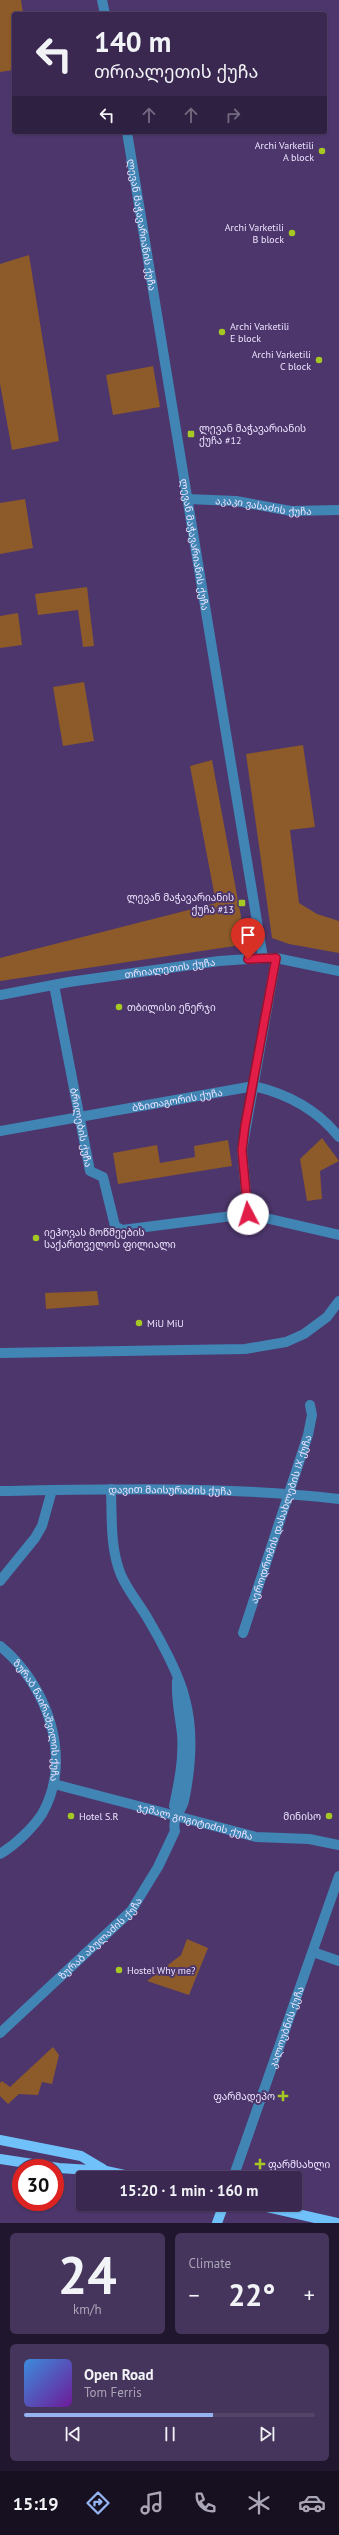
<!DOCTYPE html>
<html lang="en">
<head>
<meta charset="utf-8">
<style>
  body { margin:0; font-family:"PT Sans","Noto Sans Georgian",sans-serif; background:#45345b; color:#f1f3f6; height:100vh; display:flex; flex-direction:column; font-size:15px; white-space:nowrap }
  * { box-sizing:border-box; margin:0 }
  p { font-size:13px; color:#aba6b7 }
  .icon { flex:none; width:22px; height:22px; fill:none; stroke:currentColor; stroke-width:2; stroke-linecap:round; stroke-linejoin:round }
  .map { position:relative; height:2223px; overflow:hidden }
  .panel { display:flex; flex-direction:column; gap:10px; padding:10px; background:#20162d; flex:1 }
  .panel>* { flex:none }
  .guide { position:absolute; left:12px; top:12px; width:315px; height:122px; border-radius:4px; box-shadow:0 1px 3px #0004,0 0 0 1px #544468; background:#3a2851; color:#f1f3f6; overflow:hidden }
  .speed { position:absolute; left:12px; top:2159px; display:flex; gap:8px; font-size:20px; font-weight:700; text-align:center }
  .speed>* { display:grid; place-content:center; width:52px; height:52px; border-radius:50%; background:#3a2851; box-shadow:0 1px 3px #0004,0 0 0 1px #544468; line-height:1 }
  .speed .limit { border:6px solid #d22; background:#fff; color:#111 }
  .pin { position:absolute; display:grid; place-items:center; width:34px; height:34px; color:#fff; margin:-41px -17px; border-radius:50% 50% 50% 0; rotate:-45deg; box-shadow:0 0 4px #0007 }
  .pin .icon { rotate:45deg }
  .me { position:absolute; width:44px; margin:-22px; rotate:355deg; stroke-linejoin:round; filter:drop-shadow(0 0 3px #0008) }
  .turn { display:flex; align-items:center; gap:14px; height:84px; padding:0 16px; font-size:18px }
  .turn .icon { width:52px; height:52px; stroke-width:2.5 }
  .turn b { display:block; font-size:28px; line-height:34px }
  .lanes { display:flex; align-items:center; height:38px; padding:0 16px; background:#0003; justify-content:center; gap:20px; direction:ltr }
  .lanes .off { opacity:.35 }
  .big { font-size:30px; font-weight:700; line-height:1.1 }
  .panel .tile { flex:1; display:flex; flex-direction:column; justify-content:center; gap:6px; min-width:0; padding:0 14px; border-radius:6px; background:#45345b }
  .panel .dial { align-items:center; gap:0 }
  .dial b { font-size:52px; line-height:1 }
  .song { display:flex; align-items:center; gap:12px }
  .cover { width:48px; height:48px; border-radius:6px; background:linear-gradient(135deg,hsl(210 70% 55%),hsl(280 70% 35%)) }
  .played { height:4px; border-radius:2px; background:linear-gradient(90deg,#95b2f1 65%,#544468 65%) }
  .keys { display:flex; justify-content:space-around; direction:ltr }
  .heat { display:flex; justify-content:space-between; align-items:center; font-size:22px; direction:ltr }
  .panel .tiles { flex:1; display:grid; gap:10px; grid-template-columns:1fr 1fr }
  .tile:last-child { grid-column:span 2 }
  .trip { position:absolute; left:76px; top:2171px; width:226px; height:40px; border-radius:4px; background:#3a2851; box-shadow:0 1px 3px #0004,0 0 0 1px #544468; font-weight:700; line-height:40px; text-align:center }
  .tabs { display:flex; height:64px; justify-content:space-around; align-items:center; background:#171020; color:#aba6b7 }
  .tabs .icon { width:28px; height:28px }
  .tabs .on { color:#95b2f1 }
  .tabs b { font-size:18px; color:#f1f3f6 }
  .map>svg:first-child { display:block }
  .green { fill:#8d5a2a }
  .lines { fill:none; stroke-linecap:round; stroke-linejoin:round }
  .minor { stroke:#4185b5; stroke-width:10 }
  .major { stroke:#70c0f9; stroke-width:10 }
  .route-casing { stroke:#92132f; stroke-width:10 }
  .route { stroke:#e11d48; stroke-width:7 }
  .poi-dot { fill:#a5c822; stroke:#4d366c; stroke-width:1.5 }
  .labels { text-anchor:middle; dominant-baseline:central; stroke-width:4; stroke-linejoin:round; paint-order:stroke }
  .poi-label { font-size:10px; fill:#ede4fe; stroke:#4d366c; text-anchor:start }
  .street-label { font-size:10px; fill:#ede4fe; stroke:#4d366c }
</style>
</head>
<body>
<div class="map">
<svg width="339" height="2223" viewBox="0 0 339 2223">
  <rect width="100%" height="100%" fill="#4d366c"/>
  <path class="green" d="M 0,0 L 21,0 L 23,14 L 14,14 L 14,70 L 0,72 Z
    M 29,255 L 59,441 L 12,450 L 0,384 L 0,264 Z
    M 153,366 L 160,407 L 113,415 L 106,375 Z
    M 25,499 L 33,548 L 0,554 L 0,503 Z
    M 87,587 L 94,646 L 83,647 L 78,610 L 38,615 L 35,594 Z
    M 18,613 L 22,645 L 0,648 L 0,616 Z
    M 84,682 L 94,741 L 63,746 L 53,687 Z
    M 303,745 L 315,827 L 290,830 L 299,903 L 317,914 L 339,921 L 339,953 L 289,944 L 272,938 L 246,754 Z
    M 212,760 L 244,933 L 235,946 L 0,981 L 0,958 L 216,903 L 190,766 Z
    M 322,1138 L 339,1161 L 320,1171 L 322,1199 L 307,1201 L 300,1159 Z
    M 228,1140 L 232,1166 L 118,1184 L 113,1153 L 157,1145 L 160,1163 L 195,1157 L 194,1146 Z
    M 97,1291 L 99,1305 L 46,1309 L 45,1293 Z
    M 187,1939 L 208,1948 L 189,1995 L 147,1981 L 181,1955 Z
    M 53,2047 L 59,2055 L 52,2084 L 42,2082 L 38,2095 L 19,2094 L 8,2104 L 0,2096 L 0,2083 L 2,2081 L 10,2087 Z"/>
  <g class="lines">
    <g class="minor">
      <path d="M 102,0 L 105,14"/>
      <path id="s1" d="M 127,132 L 263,958"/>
      <path id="s2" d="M 187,499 L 236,501 L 291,511 L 339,510"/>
      <path id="s3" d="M 54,985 L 90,1171 L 103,1177 L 115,1226 L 122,1230 L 248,1214 L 339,1235"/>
      <path id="s4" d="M 0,995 L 69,982 L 219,961 L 263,958 L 276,958 L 339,971"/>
      <path id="s5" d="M 0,1131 L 254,1086 C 288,1094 317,1109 339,1137"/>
      <path d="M 248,1214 L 242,1150 L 276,958"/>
      <path d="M 0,1353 L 245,1349 L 286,1342 L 304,1334 L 327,1317 L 339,1301"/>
      <path id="s6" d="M 0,1491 C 113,1489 227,1486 339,1499"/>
      <path d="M 0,1581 L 35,1538 L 42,1526 L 52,1490"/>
      <path id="s7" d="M 243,1633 L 308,1435 L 312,1415 L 310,1405"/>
      <path id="s8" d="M 0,1646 C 47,1684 74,1759 42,1814 C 32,1829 15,1845 0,1854"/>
      <path d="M 177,1681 C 176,1700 180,1716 182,1734 C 184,1759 179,1782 174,1806 L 178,1811"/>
      <path id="s9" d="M 54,1784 L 256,1837 L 309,1839 L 339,1845"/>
      <path d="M 313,1952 L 339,1961"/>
      <path id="s10" d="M 0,2033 L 131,1911 L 158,1867 L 175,1831 C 172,1818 181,1812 184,1801 C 191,1767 194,1732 185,1699 C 180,1676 160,1639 148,1619 C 140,1605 128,1591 121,1575 C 110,1549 112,1517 111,1489"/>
      <path id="s11" d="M 233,2178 L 339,1876"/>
    </g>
    <path class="major" d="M 0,2140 L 81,2156 L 103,2169
      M 0,2159 L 59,2168 L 106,2171 L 138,2178
      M 253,2204 L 337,2223
      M 217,2223 L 224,2204"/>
  </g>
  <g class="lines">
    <defs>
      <path id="route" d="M 248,1214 L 242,1150 L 245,1126 L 276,958 L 248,959"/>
    </defs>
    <use href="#route" class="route-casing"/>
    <use href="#route" class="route"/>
  </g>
  <g class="poi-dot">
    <circle cx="322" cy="151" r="4"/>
    <circle cx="292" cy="233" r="4"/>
    <circle cx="222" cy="332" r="4"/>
    <circle cx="319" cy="360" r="4"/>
    <rect x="187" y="430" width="8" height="8" rx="2"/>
    <rect x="238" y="899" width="8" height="8" rx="2"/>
    <circle cx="119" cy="1007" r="4"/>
    <circle cx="36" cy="1238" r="4"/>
    <circle cx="139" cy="1323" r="4"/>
    <circle cx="71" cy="1816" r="4"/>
    <circle cx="329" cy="1816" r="4"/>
    <circle cx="119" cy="1970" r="4"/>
    <path d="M281 2090h4v4h4v4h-4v4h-4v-4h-4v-4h4z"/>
    <path d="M258 2158h4v4h4v4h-4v4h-4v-4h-4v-4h4z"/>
  </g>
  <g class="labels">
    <g class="poi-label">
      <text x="314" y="145" text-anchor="end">Archi Varketili<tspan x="314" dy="12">A block</tspan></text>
      <text x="284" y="227" text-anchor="end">Archi Varketili<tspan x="284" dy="12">B block</tspan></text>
      <text x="230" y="326">Archi Varketili<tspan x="230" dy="12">E block</tspan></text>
      <text x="311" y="354" text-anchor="end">Archi Varketili<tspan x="311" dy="12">C block</tspan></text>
      <text x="199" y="428">ლევან მაჭავარიანის<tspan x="199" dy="12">ქუჩა #12</tspan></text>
      <text x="234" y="897" text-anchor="end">ლევან მაჭავარიანის<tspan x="234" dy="12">ქუჩა #13</tspan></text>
      <text x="127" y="1007">თბილისი ენერჯი</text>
      <text x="44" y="1232">იეჰოვას მოწმეების<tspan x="44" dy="12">საქართველოს ფილიალი</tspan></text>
      <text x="147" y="1323">MiU MiU</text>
      <text x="79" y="1816">Hotel S.R</text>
      <text x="321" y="1816" text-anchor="end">მინისო</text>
      <text x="127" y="1970">Hostel Why me?</text>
      <text x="275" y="2096" text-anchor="end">ფარმადეპო</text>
      <text x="268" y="2164">ფარმსახლი</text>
    </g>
    <g class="street-label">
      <text stroke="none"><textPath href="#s1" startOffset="94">ლევან მაჭავარიანის ქუჩა</textPath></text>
      <text stroke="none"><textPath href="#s2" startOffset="77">აკაკი ვასაძის ქუჩა</textPath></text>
      <text stroke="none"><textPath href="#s1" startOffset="418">ლევან მაჭავარიანის ქუჩა</textPath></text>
      <text stroke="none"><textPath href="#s4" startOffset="172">თრიალეთის ქუჩა</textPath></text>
      <text stroke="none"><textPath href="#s5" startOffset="180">ბზითაგორის ქუჩა</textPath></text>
      <text stroke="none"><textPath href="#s3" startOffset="145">ბრილების ქუჩა</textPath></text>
      <text stroke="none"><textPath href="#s6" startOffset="170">დავით მაისურაძის ქუჩა</textPath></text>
      <text stroke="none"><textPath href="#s7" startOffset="120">აეროდრომის დასახლების IX ქუჩა</textPath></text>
      <text stroke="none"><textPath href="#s8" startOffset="87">ზურაბ ნაირაშვილის ქუჩა</textPath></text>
      <text stroke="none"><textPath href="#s9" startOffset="146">ჯემალ გოგიტიძის ქუჩა</textPath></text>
      <text stroke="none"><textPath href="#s10" startOffset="138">ზურაბ აბულაძის ქუჩა</textPath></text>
      <text stroke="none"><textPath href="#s11" startOffset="160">კალოუბნის ქუჩა</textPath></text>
    </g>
  </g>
</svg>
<div class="speed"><div class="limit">30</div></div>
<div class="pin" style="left:248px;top:959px;background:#d93025"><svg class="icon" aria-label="arrive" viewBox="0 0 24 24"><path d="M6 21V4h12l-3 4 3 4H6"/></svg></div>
<svg class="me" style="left:248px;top:1214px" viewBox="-20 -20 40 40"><circle r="19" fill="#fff"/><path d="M0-13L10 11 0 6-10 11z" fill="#e11d48"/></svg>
<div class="trip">15:20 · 1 min · 160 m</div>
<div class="guide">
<div class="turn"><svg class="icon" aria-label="left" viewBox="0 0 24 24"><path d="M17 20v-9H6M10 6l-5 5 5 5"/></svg><div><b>140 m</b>თრიალეთის ქუჩა</div></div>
<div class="lanes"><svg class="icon" aria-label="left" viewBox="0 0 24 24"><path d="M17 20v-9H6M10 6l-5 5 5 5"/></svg><svg class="icon off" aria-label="ahead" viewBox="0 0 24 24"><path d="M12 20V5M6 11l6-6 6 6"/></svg><svg class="icon off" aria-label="ahead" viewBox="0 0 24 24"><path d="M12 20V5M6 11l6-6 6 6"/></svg><svg class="icon off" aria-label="right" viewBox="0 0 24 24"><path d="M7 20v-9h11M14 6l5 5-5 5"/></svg></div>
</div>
</div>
<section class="panel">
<div class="tiles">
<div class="tile dial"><b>24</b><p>km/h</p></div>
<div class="tile"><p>Climate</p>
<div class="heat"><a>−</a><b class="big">22°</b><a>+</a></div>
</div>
<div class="tile">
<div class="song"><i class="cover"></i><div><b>Open Road</b><p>Tom Ferris</p></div></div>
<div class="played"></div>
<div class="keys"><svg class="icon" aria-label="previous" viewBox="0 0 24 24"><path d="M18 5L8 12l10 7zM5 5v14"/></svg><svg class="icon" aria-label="pause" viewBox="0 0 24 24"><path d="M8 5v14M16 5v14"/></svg><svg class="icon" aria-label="next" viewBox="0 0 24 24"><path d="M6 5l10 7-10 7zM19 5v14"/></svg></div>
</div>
</div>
</section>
<nav class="tabs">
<b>15:19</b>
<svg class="icon on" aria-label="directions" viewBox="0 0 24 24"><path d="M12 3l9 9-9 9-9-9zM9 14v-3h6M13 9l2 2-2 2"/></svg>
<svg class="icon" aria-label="music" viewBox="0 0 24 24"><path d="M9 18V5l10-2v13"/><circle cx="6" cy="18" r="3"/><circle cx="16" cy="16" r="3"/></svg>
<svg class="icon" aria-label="phone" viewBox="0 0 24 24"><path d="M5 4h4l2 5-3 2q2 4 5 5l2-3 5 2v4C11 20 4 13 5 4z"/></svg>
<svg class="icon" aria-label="climate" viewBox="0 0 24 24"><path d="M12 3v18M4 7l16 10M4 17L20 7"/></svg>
<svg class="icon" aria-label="car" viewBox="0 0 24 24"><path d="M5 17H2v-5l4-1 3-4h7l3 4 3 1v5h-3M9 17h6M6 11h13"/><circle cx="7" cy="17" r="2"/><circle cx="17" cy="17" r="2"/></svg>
</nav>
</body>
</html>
